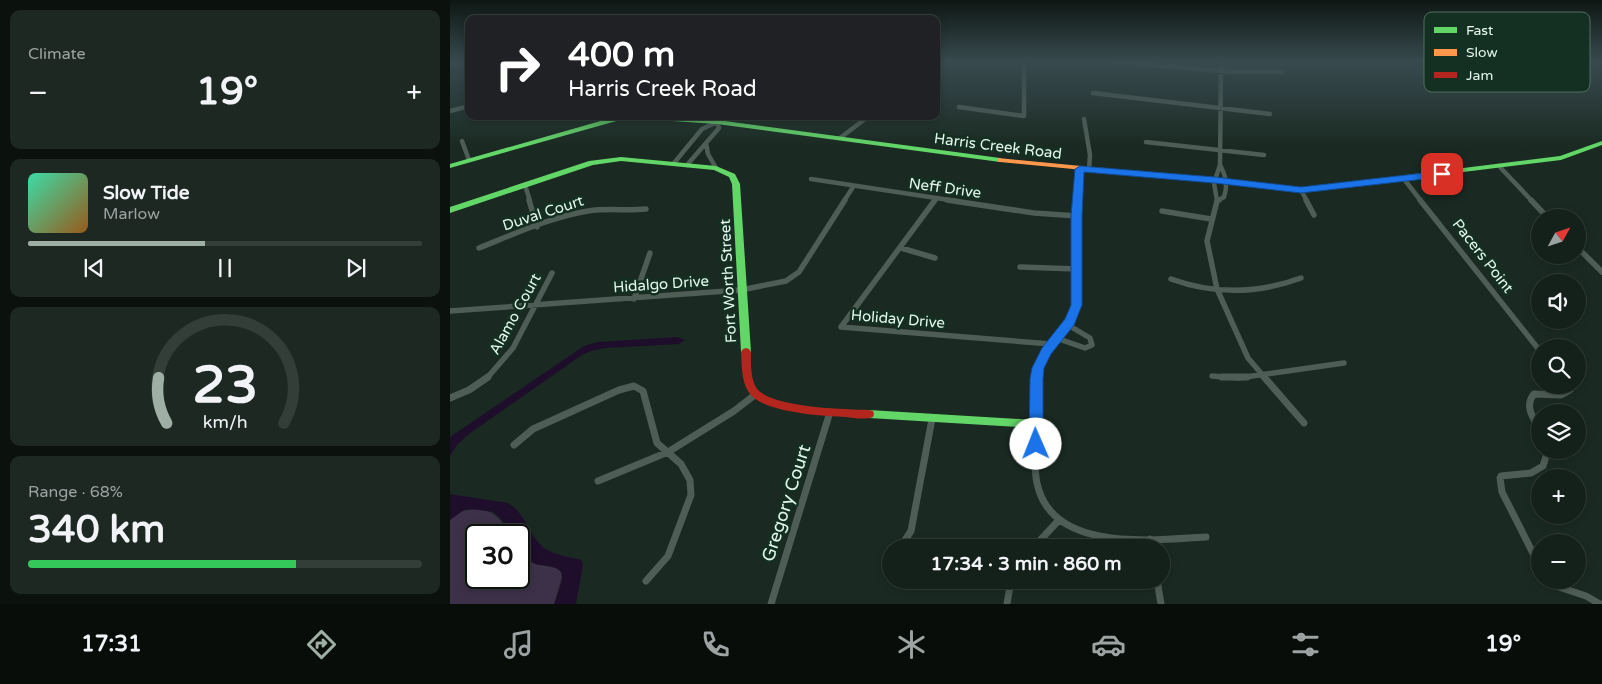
<!DOCTYPE html>
<html lang="en">
<head>
<meta charset="utf-8">
<style>
  body { margin:0; font-family:"Varela Round",sans-serif; background:#1d2823; color:#f1f3f6; height:100vh; display:flex; flex-direction:column; font-size:19px; white-space:nowrap }
  * { box-sizing:border-box; margin:0 }
  p { font-size:16px; color:#9da3a2 }
  .icon { flex:none; width:28px; height:28px; fill:none; stroke:currentColor; stroke-width:2; stroke-linecap:round; stroke-linejoin:round }
  .map { position:relative; flex:1; overflow:hidden }
  .drawer { display:flex; flex-direction:column; gap:10px; padding:10px; background:#0b120e; width:450px }
  .drawer>* { flex:none }
  .guide { position:absolute; left:15px; top:15px; width:475px; height:105px; border-radius:10px; box-shadow:0 2px 8px #0003,0 0 0 1px #333e39; background:#202124; color:#fff; overflow:hidden }
  .needle { width:32px; rotate:50deg }
  .buttons { position:absolute; left:1081px; top:209px; display:grid; gap:10px }
  .buttons a { display:grid; place-items:center; width:55px; height:55px; border-radius:50%; background:#14201a; box-shadow:0 2px 8px #0003,0 0 0 1px #333e39; font-size:25px }
  .speed { position:absolute; left:15px; top:524px; display:flex; gap:10px; font-size:25px; font-weight:700; text-align:center }
  .speed>* { display:grid; place-content:center; width:65px; height:65px; border-radius:50%; background:#14201a; box-shadow:0 2px 8px #0003,0 0 0 1px #333e39; line-height:1 }
  .speed .limit { border:2px solid #111; border-radius:8px; background:#fff; color:#111 }
  .pin { position:absolute; display:grid; place-items:center; width:42px; height:42px; color:#fff; margin:-21px; border-radius:10px; box-shadow:0 2px 8px #0006 }
  .me { position:absolute; width:55px; margin:-28px; rotate:359deg; stroke-linejoin:round; filter:drop-shadow(0 0 4px #0008) }
  .turn { display:flex; align-items:center; gap:18px; height:105px; padding:0 20px; font-size:22px }
  .turn .icon { width:65px; height:65px; stroke-width:2.5 }
  .turn b { display:block; font-size:35px; line-height:42px }
  .big { font-size:38px; font-weight:700; line-height:1.1 }
  .drawer .widget { flex:1; display:flex; flex-direction:column; justify-content:center; gap:8px; min-width:0; padding:0 18px; border-radius:10px; background:#1d2823 }
  .drawer .dial { align-items:center; gap:0 }
  .dial svg { height:130px; overflow:visible; fill:none; stroke:#333e39; stroke-width:7; stroke-linecap:round; text-anchor:middle }
  .dial text { fill:#f1f3f6; stroke:none }
  .song { display:flex; align-items:center; gap:15px }
  .cover { width:60px; height:60px; border-radius:8px; background:linear-gradient(135deg,hsl(160 70% 55%),hsl(30 70% 35%)) }
  .played { height:5px; border-radius:2px; background:linear-gradient(90deg,#9fafa6 45%,#333e39 45%) }
  .keys { display:flex; justify-content:space-around; direction:ltr }
  .heat { display:flex; justify-content:space-between; align-items:center; font-size:28px; direction:ltr }
  .charge { height:8px; border-radius:4px; background:linear-gradient(90deg,#34c759 68%,#333e39 0) }
  .trip { position:absolute; left:432px; top:539px; width:288px; height:50px; border-radius:25px; background:#14201a; box-shadow:0 2px 8px #0003,0 0 0 1px #333e39; font-weight:700; line-height:50px; text-align:center }
  .tab-bar { display:flex; height:80px; justify-content:space-around; align-items:center; background:#080d0a; color:#9da3a2 }
  .tab-bar .icon { width:35px; height:35px }
  .tab-bar .current { color:#9fafa6 }
  .tab-bar b { font-size:22px; color:#f1f3f6 }
  main { display:flex; flex:1; min-height:0 }
  .map>svg:first-child { display:block }
  .green { fill:#3d3149 }
  .water { fill:#1f0e2b }
  .lines { fill:none; stroke-linecap:round; stroke-linejoin:round }
  .street-far2 { stroke:#4e5d55; stroke-width:4.5 }
  .street-far1 { stroke:#4e5d55; stroke-width:5.5 }
  .street { stroke:#4e5d55; stroke-width:7 }
  .fast { fill:#63d668; fill-rule:evenodd }
  .slow { fill:#ff974d; fill-rule:evenodd }
  .jam { fill:#b3261e; fill-rule:evenodd }
  .route { fill:#1a73e8; stroke:#114b97 }
  .labels { text-anchor:middle; dominant-baseline:central; stroke-width:5; stroke-linejoin:round; paint-order:stroke }
  .street-label { font-size:15px; fill:#e6f7ed; stroke:#143023 }
  .near-street-label { font-size:18px; fill:#e6f7ed; stroke:#143023 }
  .key { fill:#143023; stroke:#536c60; stroke-width:1 }
  .key-label { font-size:14px; fill:#e6f7ed }
</style>
</head>
<body>
<main>
<section class="drawer">
<div class="widget"><p>Climate</p>
<div class="heat"><a>−</a><b class="big">19°</b><a>+</a></div>
</div>
<div class="widget">
<div class="song"><i class="cover"></i><div><b>Slow Tide</b><p>Marlow</p></div></div>
<div class="played"></div>
<div class="keys"><svg class="icon" aria-label="previous" viewBox="0 0 24 24"><path d="M18 5L8 12l10 7zM5 5v14"/></svg><svg class="icon" aria-label="pause" viewBox="0 0 24 24"><path d="M8 5v14M16 5v14"/></svg><svg class="icon" aria-label="next" viewBox="0 0 24 24"><path d="M6 5l10 7-10 7zM19 5v14"/></svg></div>
</div>
<div class="widget dial"><svg viewBox="0 0 100 80">
<path d="M14 69A42 42 0 1 1 86 69"/>
<path d="M14 69A42 42 0 0 1 9 41" stroke="#9fafa6"/>
<text x="50" y="56" font-size="32" font-weight="700">23</text>
<text x="50" y="72" font-size="11">km/h</text>
</svg></div>
<div class="widget"><p>Range · 68%</p><b class="big">340 km</b><div class="charge"></div></div>
</section>
<div class="map">
<svg width="1152" height="604" viewBox="0 0 1152 604">
  <rect width="100%" height="100%" fill="#1a2a22"/>
  <path class="green" d="M 0,508 L 6,512 C 35,506 46,509 60,535 L 26,535 L 26,578 L 69,578 L 69,549 L 85,564 L 106,568 L 111,572 L 112,577 L 104,604 L 0,604 Z"/>
  <path class="water" d="M 227,337 L 235,340 L 229,344 L 155,348 L 141,351 L 132,355 L 19,434 L 8,444 L 0,456 L 0,437 L 134,346 L 147,342 Z
    M 0,494 L 58,503 C 75,512 79,536 94,548 C 104,555 120,557 131,560 L 133,565 L 126,604 L 104,604 C 107,596 111,586 112,577 C 113,564 91,567 83,563 C 77,559 73,555 69,549 L 69,535 L 60,535 L 52,520 L 43,512 L 22,509 L 14,510 L 0,520 Z"/>
  <g class="lines">
    <path class="street-far2" d="M 666,62 L 783,72 L 832,72
      M 0,63 L 19,63
      M 486,64 L 488,62
      M 643,93 L 820,114
      M 509,107 L 574,116 L 574,62
      M 0,111 L 19,106
      M 634,119 L 640,155 L 639,170
      M 390,138 L 419,116
      M 12,141 L 19,160
      M 696,142 L 814,155
      M 256,143 L 258,154 L 266,168
      M 224,163 L 252,129 L 267,122 L 269,128 L 237,165
      M 1049,166 L 1082,201
      M 361,179 L 506,201
      M 954,179 L 971,201
      M 75,185 L 80,201
      M 851,190 L 857,201
      M 394,201 L 403,187
      M 484,201 L 486,199
      M 628,201 L 630,169
      M 767,201 L 774,197 C 778,185 776,176 770,165
      M 767,201 L 764,183 L 770,165 L 771,62"/>
    <path class="street-far1" d="M 79,200 L 87,227
      M 485,200 L 391,327 L 601,344
      M 497,200 L 584,213 L 627,216
      M 769,200 L 767,201 L 757,241 L 767,289 L 798,358 L 815,378
      M 856,200 L 864,215
      M 970,200 L 1090,351
      M 1081,200 L 1098,218
      M 712,211 L 761,219
      M 29,248 C 64,234 101,217 138,211 C 157,208 177,211 196,209
      M 451,248 L 485,258
      M 1128,248 L 1152,272
      M 570,267 L 627,269
      M 721,279 C 765,295 807,294 851,278
      M 184,299 L 200,253
      M 0,311 L 291,290 L 336,281 L 349,272 L 395,200
      M 606,338 L 635,348 L 642,345 L 640,338 L 618,325
      M 762,376 L 788,378 L 894,363
      M 37,378 L 63,348 L 102,273
      M 586,378 L 592,358 L 619,322 L 626,306 L 628,286 L 628,200"/>
    <path class="street" d="M 587,377 C 583,400 585,422 586,445 C 586,458 584,471 587,483 C 601,553 704,540 756,537
      M 772,377 L 797,377
      M 814,377 L 854,423
      M 0,398 L 19,390 L 38,377
      M 1090,430 C 1083,418 1074,406 1084,394 L 1111,395 L 1120,390 L 1117,385
      M 64,445 L 83,429 L 169,390 L 184,386 L 193,391 L 207,443 L 231,464 L 240,480 L 241,495 L 218,556 L 196,581
      M 148,481 L 218,452 L 284,411 L 306,394
      M 700,539 L 702,548
      M 450,548 L 461,531 L 482,419
      M 583,548 L 608,521
      M 1090,567 L 1052,492 L 1050,478 L 1051,476 L 1081,473 L 1093,466 L 1098,450
      M 707,580 L 711,604
      M 1098,580 L 1103,585 L 1136,596 L 1150,604
      M 321,604 L 380,412
      M 557,604 L 561,580"/>
    <path class="fast" d="M 168,116 L 211,116 L 267,120 L 550,158 L 554,160 L 550,162 L 267,124 L 177,118 L 0,168 L 0,164 Z
      M 1152,141 L 1152,145 L 1111,160 L 851,192 L 829,189 L 825,187 L 829,185 L 851,188 L 1110,156 Z
      M 171,157 L 266,166 L 285,174 L 290,184 L 301,352 L 299,355 L 296,356 L 293,355 L 291,352 L 282,184 L 279,177 L 264,170 L 171,161 L 143,165 L 0,213 L 0,207 L 139,161 Z
      M 419,410 L 585,420 L 589,421 L 590,424 L 589,427 L 585,428 L 419,418 L 415,417 L 414,414 L 415,411 Z"/>
    <path class="slow" d="M 548,158 L 829,185 L 833,187 L 829,189 L 550,162 L 548,162 Z"/>
    <path class="jam" d="M 296,348 L 299,349 L 301,352 C 301,363 300,381 308,390 C 326,408 394,409 419,410 L 423,411 L 424,414 L 423,417 C 415,420 404,418 396,417 C 372,416 319,413 302,396 C 291,385 292,366 291,352 L 293,349 Z"/>
  </g>
  <linearGradient id="sky" x2="0" y2="1"><stop stop-color="#0e1713"/><stop offset="0.42" stop-color="#384a4f"/><stop offset="1" stop-color="#384a4f" stop-opacity="0"/></linearGradient>
  <rect width="1152" height="147" fill="url(#sky)"/>
  <path class="route" d="M 630,166 L 764,177 L 851,187 L 992,171 L 997,174 L 992,177 L 851,193 L 764,183 L 634,172 L 632,216 L 632,305 L 624,325 L 601,354 L 594,368 L 593,379 L 593,444 L 591,449 L 586,450 L 581,449 L 579,444 L 580,379 L 582,368 L 592,348 L 615,319 L 621,305 L 621,216 L 625,169 Z"/>
  <g class="labels">
    <g class="street-label">
      <text transform="translate(548 146) rotate(7)">Harris Creek Road</text>
      <text transform="translate(495 188) rotate(8)">Neff Drive</text>
      <text transform="translate(93 213) rotate(-18)">Duval Court</text>
      <text transform="translate(1033 256) rotate(52)">Pacers Point</text>
      <text transform="translate(278 281) rotate(-93)">Fort Worth Street</text>
      <text transform="translate(211 284) rotate(-4)">Hidalgo Drive</text>
      <text transform="translate(65 314) rotate(-61)">Alamo Court</text>
      <text transform="translate(448 319) rotate(5)">Holiday Drive</text>
    </g>
    <g class="near-street-label">
      <text transform="translate(336 503) rotate(-72)">Gregory Court</text>
    </g>
  </g>
  <rect x="974" y="12" width="166" height="80" rx="8" class="key"/>
  <rect x="984" y="27" width="23" height="6" fill="#63d668"/>
  <rect x="984" y="49" width="23" height="7" fill="#ff974d"/>
  <rect x="984" y="72" width="23" height="6" fill="#b3261e"/>
  <g class="key-label">
    <text x="1016" y="35">Fast</text>
    <text x="1016" y="57">Slow</text>
    <text x="1016" y="80">Jam</text>
  </g>
</svg>
<div class="buttons">
<a><svg class="needle" viewBox="-14 -14 28 28"><path d="M0-13l5 13h-10z" fill="#e53935"/><path d="M0 13l5-13h-10z" fill="#9da3a2"/></svg></a>
<a><svg class="icon" aria-label="sound" viewBox="0 0 24 24"><path d="M4 9h4l5-4v14l-5-4H4zM17 9q2 3 0 6"/></svg></a>
<a><svg class="icon" aria-label="search" viewBox="0 0 24 24"><circle cx="10" cy="10" r="6"/><path d="M15 15l6 6"/></svg></a>
<a><svg class="icon" aria-label="layers" viewBox="0 0 24 24"><path d="M12 4l9 5-9 5-9-5zM3 14l9 5 9-5"/></svg></a>
<a>+</a>
<a>−</a>
</div>
<div class="speed"><div class="limit">30</div></div>
<div class="pin" style="left:992px;top:174px;background:#d93025"><svg class="icon" aria-label="arrive" viewBox="0 0 24 24"><path d="M6 21V4h12l-3 4 3 4H6"/></svg></div>
<svg class="me" style="left:586px;top:444px" viewBox="-20 -20 40 40"><circle r="19" fill="#fff"/><path d="M0-13L10 11 0 6-10 11z" fill="#1a73e8"/></svg>
<div class="trip">17:34 · 3 min · 860 m</div>
<div class="guide">
<div class="turn"><svg class="icon" aria-label="right" viewBox="0 0 24 24"><path d="M7 20v-9h11M14 6l5 5-5 5"/></svg><div><b>400 m</b>Harris Creek Road</div></div>
</div>
</div>
</main>
<nav class="tab-bar">
<b>17:31</b>
<svg class="icon current" aria-label="directions" viewBox="0 0 24 24"><path d="M12 3l9 9-9 9-9-9zM9 14v-3h6M13 9l2 2-2 2"/></svg>
<svg class="icon" aria-label="music" viewBox="0 0 24 24"><path d="M9 18V5l10-2v13"/><circle cx="6" cy="18" r="3"/><circle cx="16" cy="16" r="3"/></svg>
<svg class="icon" aria-label="phone" viewBox="0 0 24 24"><path d="M5 4h4l2 5-3 2q2 4 5 5l2-3 5 2v4C11 20 4 13 5 4z"/></svg>
<svg class="icon" aria-label="climate" viewBox="0 0 24 24"><path d="M12 3v18M4 7l16 10M4 17L20 7"/></svg>
<svg class="icon" aria-label="car" viewBox="0 0 24 24"><path d="M5 17H2v-5l4-1 3-4h7l3 4 3 1v5h-3M9 17h6M6 11h13"/><circle cx="7" cy="17" r="2"/><circle cx="17" cy="17" r="2"/></svg>
<svg class="icon" aria-label="filters" viewBox="0 0 24 24"><path d="M4 7h16M4 17h16"/><circle cx="9" cy="7" r="2"/><circle cx="15" cy="17" r="2"/></svg>
<b>19°</b>
</nav>
</body>
</html>
